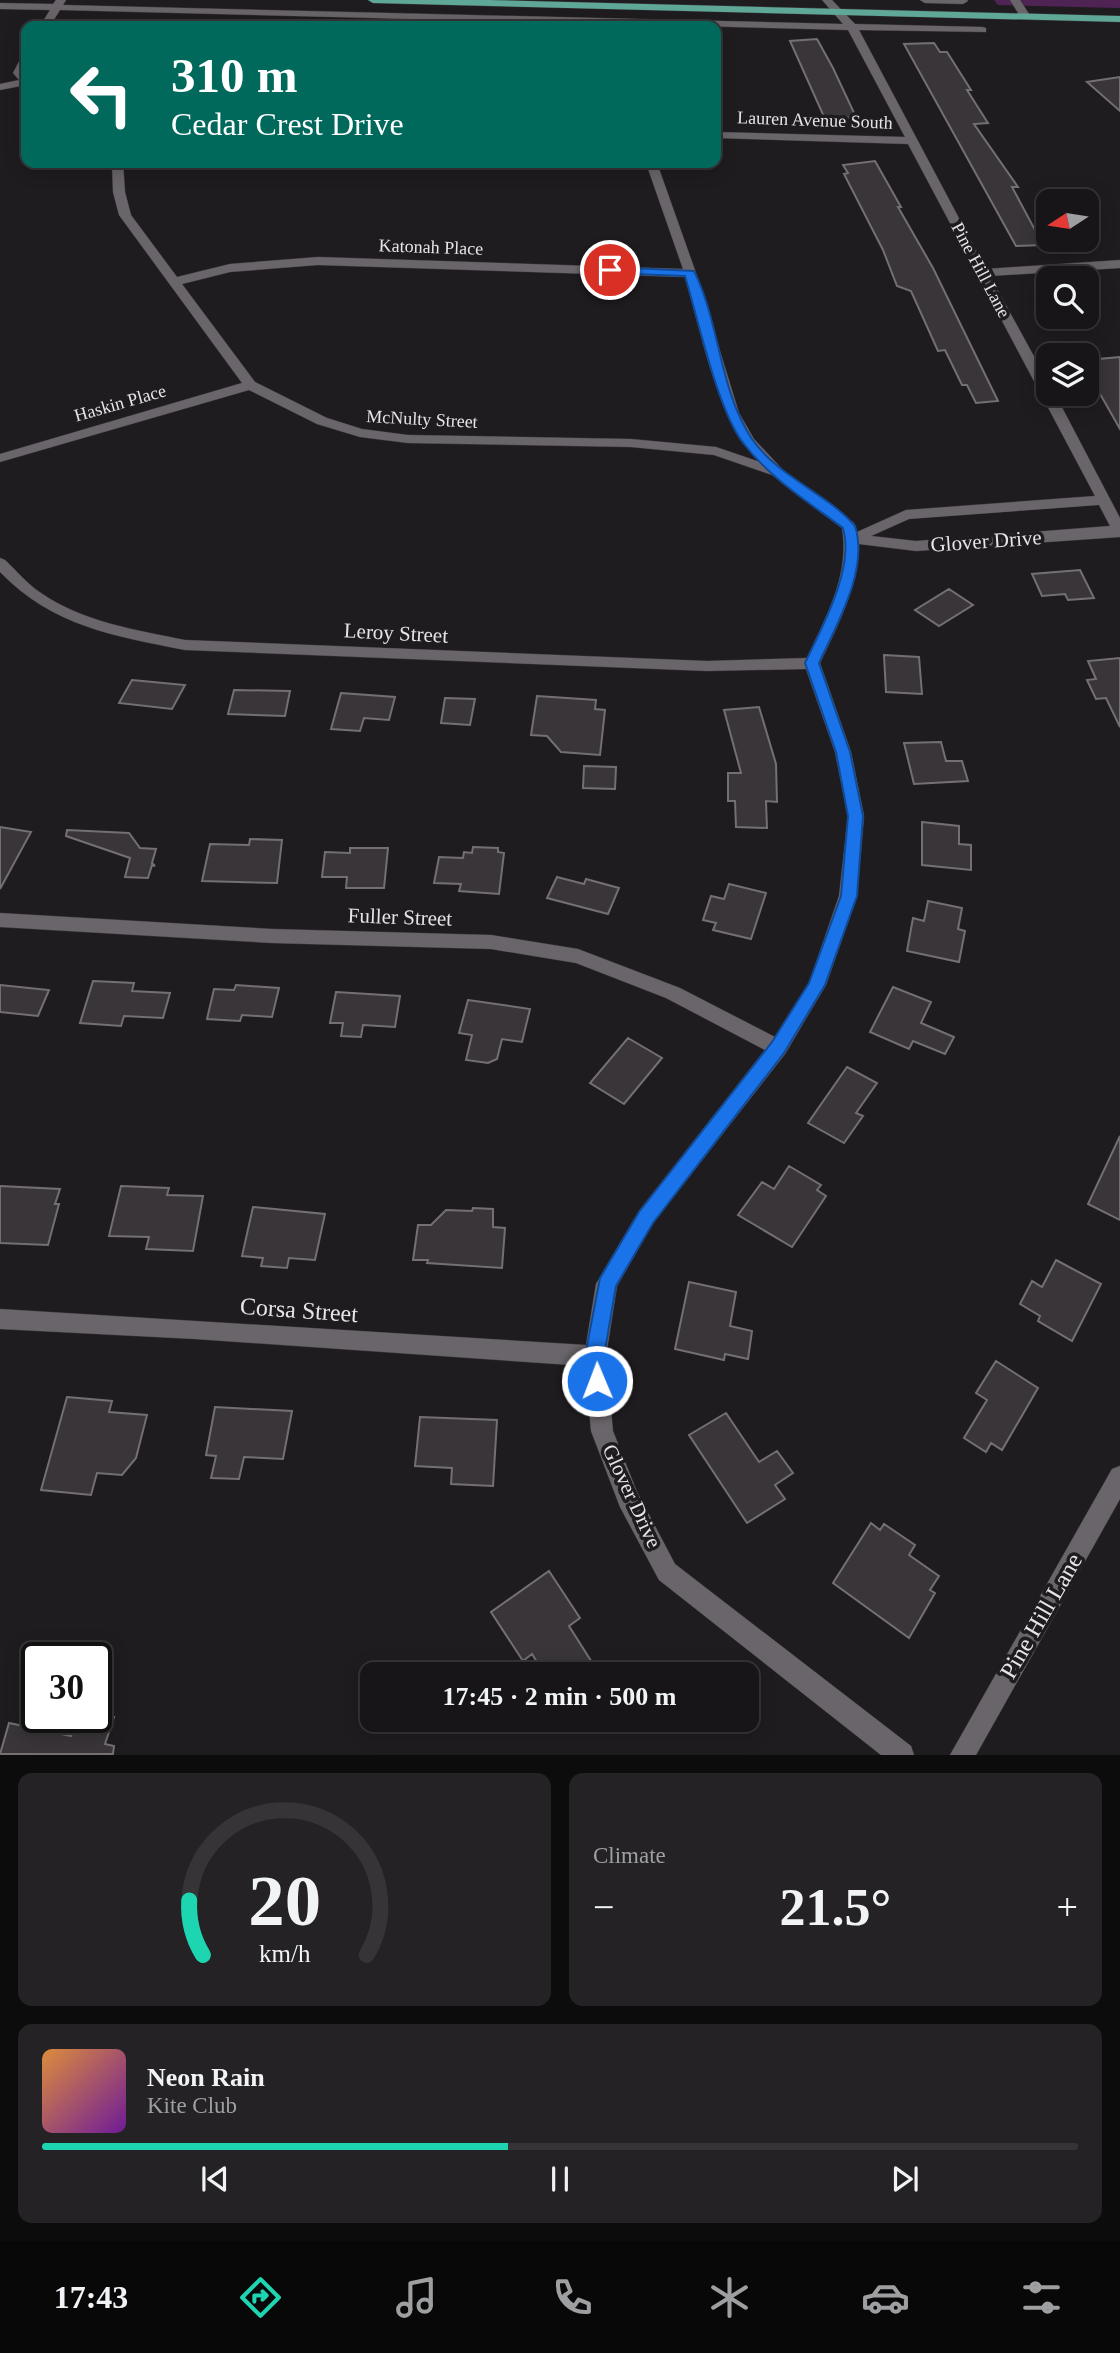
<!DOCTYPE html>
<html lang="en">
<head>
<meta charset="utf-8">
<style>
  body { margin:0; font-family:Georgia,serif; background:#242224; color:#f1f3f6; height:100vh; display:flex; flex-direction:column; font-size:26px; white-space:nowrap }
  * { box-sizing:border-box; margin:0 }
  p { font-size:23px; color:#9e9fa1 }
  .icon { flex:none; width:38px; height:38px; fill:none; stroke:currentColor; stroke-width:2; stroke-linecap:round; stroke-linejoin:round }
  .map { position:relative; height:1755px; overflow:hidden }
  .panel { display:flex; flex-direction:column; gap:18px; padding:18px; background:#0d0c0d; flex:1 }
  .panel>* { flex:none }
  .guide { position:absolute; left:21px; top:21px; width:700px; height:147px; border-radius:14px; box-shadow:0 4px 18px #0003,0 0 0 2px #363436; background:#00695c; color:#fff; overflow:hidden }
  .needle { width:46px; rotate:258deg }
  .controls { position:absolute; left:1036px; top:189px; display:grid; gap:14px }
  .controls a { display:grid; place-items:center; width:63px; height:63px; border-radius:14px; background:#171517; box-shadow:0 4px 18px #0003,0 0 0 2px #363436; font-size:35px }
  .speed { position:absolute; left:21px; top:1642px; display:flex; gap:14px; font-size:35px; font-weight:700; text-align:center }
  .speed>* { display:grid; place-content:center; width:91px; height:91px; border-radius:50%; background:#171517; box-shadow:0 4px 18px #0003,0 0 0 2px #363436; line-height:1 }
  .speed .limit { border:4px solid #111; border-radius:10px; background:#fff; color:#111 }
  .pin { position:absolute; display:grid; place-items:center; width:60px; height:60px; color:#fff; margin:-30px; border:4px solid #fff; border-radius:50%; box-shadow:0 2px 7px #0007 }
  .me { position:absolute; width:77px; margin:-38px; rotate:359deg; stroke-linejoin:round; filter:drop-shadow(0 0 5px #0008) }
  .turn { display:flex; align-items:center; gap:24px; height:147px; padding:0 35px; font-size:32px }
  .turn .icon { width:91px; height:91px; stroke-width:2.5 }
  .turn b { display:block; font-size:49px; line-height:60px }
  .big { font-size:52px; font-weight:700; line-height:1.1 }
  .panel .tile { flex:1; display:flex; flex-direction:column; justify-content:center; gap:10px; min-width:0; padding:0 24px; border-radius:14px; background:#242224 }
  .panel .dial { align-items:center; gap:0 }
  .dial svg { height:182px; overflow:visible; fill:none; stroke:#363436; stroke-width:7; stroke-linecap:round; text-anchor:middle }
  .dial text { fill:#f1f3f6; stroke:none }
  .song { display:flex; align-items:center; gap:21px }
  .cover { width:84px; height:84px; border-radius:10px; background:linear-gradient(135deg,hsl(30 70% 55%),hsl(280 70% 35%)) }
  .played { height:7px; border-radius:4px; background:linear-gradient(90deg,#1ed5b1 45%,#363436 45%) }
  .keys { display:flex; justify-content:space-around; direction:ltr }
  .heat { display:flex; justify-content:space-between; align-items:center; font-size:38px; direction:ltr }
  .panel .tiles { flex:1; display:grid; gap:18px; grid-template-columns:1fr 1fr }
  .tile:last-child { grid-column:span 2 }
  .trip { position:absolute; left:360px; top:1662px; width:399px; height:70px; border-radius:14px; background:#171517; box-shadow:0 4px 18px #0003,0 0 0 2px #363436; font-weight:700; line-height:70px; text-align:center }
  .tab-bar { display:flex; height:112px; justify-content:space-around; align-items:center; background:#090809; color:#9e9fa1 }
  .tab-bar .icon { width:49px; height:49px }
  .tab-bar .active { color:#1ed5b1 }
  .tab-bar b { font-size:32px; color:#f1f3f6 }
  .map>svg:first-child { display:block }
  .green { fill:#4f2454 }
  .building { fill:#393539; stroke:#736f73; stroke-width:2 }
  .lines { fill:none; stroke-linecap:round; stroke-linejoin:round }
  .minor-casing { stroke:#3a373a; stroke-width:1 }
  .major-casing { stroke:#3a373a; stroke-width:1 }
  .minor { fill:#6a656a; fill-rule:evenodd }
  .major { fill:#5fa898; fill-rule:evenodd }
  .route { fill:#1a73e8; stroke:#114b97; stroke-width:2 }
  .labels { text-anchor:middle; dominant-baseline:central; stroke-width:7; stroke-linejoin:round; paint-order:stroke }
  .far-street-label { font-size:18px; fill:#e6e4e6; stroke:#1f1c1f }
  .street-label { font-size:21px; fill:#e6e4e6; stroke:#1f1c1f }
  .near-street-label { font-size:24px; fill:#e6e4e6; stroke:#1f1c1f }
</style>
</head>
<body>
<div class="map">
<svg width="1120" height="1755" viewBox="0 0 1120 1755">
  <rect width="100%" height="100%" fill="#1f1c1f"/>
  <path class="green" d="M 994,0 L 1120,0 L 1120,8 L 998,5 Z"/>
  <path class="building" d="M 817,39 L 833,68 L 856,117 L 825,119 L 790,41 Z
    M 934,43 L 940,52 L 947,52 L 971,90 L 967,90 L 988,123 L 974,124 L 1018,187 L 1012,187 L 1043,245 L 1016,246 L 904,44 Z
    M 1120,77 L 1120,111 L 1087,82 Z
    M 875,161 L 901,207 L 898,207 L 933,268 L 998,401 L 976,403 L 967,385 L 962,385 L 945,350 L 938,351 L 911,291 L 897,286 L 883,250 L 844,174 L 848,173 L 843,165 Z
    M 1120,357 L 1120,429 L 1087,371 L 1087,360 Z
    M 1080,570 L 1094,598 L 1068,600 L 1065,594 L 1042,596 L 1032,574 Z
    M 949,589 L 973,605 L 939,626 L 915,610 Z
    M 884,655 L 919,657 L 922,694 L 886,692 Z
    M 1120,658 L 1120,727 L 1106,698 L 1096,699 L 1087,680 L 1096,679 L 1088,661 Z
    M 132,680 L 185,685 L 172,709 L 119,703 Z
    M 234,690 L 290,691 L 285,716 L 228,714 Z
    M 341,693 L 395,697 L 389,720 L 364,718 L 360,731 L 331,729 Z
    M 537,696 L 596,700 L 595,709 L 605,710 L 600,755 L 561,752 L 547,736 L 531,735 Z
    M 445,698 L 475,699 L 470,725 L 441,723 Z
    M 759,707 L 776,764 L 777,802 L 766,801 L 767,828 L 736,827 L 735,801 L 728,801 L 728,773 L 741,773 L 724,710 Z
    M 941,742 L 946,761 L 962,761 L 968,781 L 914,784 L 904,743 Z
    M 584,766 L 616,767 L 615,789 L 583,788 Z
    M 922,822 L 959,826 L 959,844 L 971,845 L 971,870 L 922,865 Z
    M 0,827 L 31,832 L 0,889 Z
    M 67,830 L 129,833 L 140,848 L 156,849 L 152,863 L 155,866 L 152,865 L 148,878 L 125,877 L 130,858 L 66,836 Z
    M 250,839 L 282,840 L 277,883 L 202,881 L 210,844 L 249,845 Z
    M 473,847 L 498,848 L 498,852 L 504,853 L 499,894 L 459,891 L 461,884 L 434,883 L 439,857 L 463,858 L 464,852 L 472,853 Z
    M 350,848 L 388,848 L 384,888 L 346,888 L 347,877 L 322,877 L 325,852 L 350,853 Z
    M 557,877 L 584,884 L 586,879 L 619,888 L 608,914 L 547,898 Z
    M 729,884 L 766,893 L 751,939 L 713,930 L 716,923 L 703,920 L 711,896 L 724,899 Z
    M 928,901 L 962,908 L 958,929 L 965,931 L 959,962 L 907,951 L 913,918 L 924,921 Z
    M 93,981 L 134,983 L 132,991 L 170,993 L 163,1018 L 124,1016 L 121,1026 L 80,1023 Z
    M 0,985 L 49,990 L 38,1016 L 0,1012 Z
    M 236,985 L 279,988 L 272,1017 L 242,1015 L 240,1021 L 207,1019 L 214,989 L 234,990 Z
    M 893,987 L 931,1002 L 921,1023 L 954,1037 L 945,1054 L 913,1041 L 909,1049 L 870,1032 Z
    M 336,992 L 400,996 L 395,1027 L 363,1025 L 361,1037 L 341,1036 L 343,1023 L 330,1023 Z
    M 468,1000 L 530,1009 L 522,1042 L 502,1039 L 497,1059 L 488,1063 L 466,1060 L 472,1035 L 459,1033 Z
    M 628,1038 L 662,1058 L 624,1104 L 590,1083 Z
    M 847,1067 L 877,1083 L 856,1113 L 863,1116 L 844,1143 L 808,1123 Z
    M 1120,1136 L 1120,1220 L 1088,1204 Z
    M 789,1166 L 821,1185 L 817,1190 L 826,1196 L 792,1247 L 738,1215 L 762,1182 L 774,1189 Z
    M 0,1186 L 60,1189 L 55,1204 L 59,1204 L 48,1245 L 0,1243 Z
    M 121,1186 L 169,1188 L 167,1195 L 203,1196 L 193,1251 L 146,1249 L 149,1237 L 109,1236 Z
    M 253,1207 L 325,1214 L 315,1260 L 289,1258 L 287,1268 L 261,1266 L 263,1258 L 242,1256 Z
    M 473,1208 L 493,1209 L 493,1227 L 505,1228 L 502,1268 L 427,1263 L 428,1260 L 413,1260 L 418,1225 L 431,1225 L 446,1210 L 472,1211 Z
    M 1056,1260 L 1101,1284 L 1072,1341 L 1038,1321 L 1040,1316 L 1020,1304 L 1032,1281 L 1042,1287 Z
    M 689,1282 L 736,1292 L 730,1326 L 752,1331 L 748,1359 L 725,1354 L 724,1360 L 675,1349 Z
    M 996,1361 L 1038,1388 L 1002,1450 L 991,1443 L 986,1452 L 964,1438 L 987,1400 L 976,1393 Z
    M 67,1397 L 112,1401 L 109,1412 L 147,1415 L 136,1458 L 122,1475 L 97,1473 L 91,1495 L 41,1490 Z
    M 215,1407 L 292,1411 L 283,1459 L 244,1457 L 239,1479 L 211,1478 L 216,1456 L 206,1455 Z
    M 726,1413 L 759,1462 L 777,1451 L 793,1473 L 775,1485 L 785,1499 L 747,1523 L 689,1435 Z
    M 420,1417 L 497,1420 L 493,1486 L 451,1484 L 452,1468 L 415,1466 Z
    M 871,1523 L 880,1530 L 884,1524 L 915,1545 L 909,1555 L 939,1576 L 930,1590 L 935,1593 L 909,1638 L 833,1583 Z
    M 549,1571 L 580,1618 L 569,1626 L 600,1675 L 545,1675 L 532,1654 L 523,1661 L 491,1612 Z
    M 78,1717 L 114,1717 L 105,1744 L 114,1746 L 113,1754 L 0,1754 L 9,1723 L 71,1736 Z"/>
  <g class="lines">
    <defs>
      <path id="minor" d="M 56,0 L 66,0 L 63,5 L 843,24 L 822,0 L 832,0 L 855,24 L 982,27 L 986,28 L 986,32 L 859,30 L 986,269 L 1120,260 L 1120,268 L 990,276 L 1048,382 L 1048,394 L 1055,394 L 1120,518 L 1120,537 L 916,551 L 859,544 C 858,587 838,625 820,663 L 851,752 L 864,816 L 857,896 L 826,985 L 785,1054 L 653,1223 L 617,1286 L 606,1356 L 613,1431 L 637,1492 L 675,1564 L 911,1746 L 914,1755 L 881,1755 L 659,1580 L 620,1507 L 591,1431 L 585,1366 L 195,1339 L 0,1329 L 0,1309 L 586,1345 L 596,1284 L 639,1211 L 765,1050 L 666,998 L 576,963 L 491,949 L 272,943 L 0,927 L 0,913 L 272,929 L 491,935 L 578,949 L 680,988 L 775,1037 L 809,983 L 839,896 L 848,816 L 835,752 L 806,669 L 707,671 L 185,650 C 114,636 52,626 0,572 L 0,558 L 5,560 C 17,571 27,584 41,593 C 83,622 136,630 185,640 L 707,661 L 807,658 C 826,617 850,575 842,528 L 772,475 L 714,455 L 631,447 L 408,443 L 360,437 L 317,424 L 249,390 L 0,462 L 0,454 L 242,383 L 119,215 L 113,192 L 112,163 L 123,163 L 125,192 L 131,215 L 177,277 L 230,264 L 318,257 L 683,269 L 646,163 L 657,163 L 696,273 L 739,413 L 754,439 L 784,471 L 854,523 L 857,532 L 906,510 L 1095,496 L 908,144 L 716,138 L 716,132 L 905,137 L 848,30 L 60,10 L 50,26 L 40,26 L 50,10 L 0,9 L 0,3 L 53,4 ZM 318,265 L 685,277 C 704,340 714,412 760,462 L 716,447 L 631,439 L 408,435 L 362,429 L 327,418 L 255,382 L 182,284 L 230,272 ZM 1099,505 L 1110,526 L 916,541 L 871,536 L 909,519 Z
        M 920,0 L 967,0 L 968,1 L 963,4 L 925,3 Z
        M 1010,0 L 1020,0 L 1031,17 L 1030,19 L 1022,19 Z
        M 26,55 L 23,73 L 26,85 L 0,90 L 0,84 L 19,80 L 13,73 L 22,56 Z
        M 1120,1466 L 1120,1499 L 976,1755 L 950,1755 L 1112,1469 Z"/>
      <path id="major" d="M 368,0 L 489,0 L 1120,16 L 1120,22 L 373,3 Z"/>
    </defs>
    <use href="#minor" class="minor-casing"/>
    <use href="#major" class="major-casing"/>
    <use href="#minor" class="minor"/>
    <use href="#major" class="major"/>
  </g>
  <path class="route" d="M 610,267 L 694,271 C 720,323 719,390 752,439 C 778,477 828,494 855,526 C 869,569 837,624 819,663 L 850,752 L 863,816 L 857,896 L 825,985 L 784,1053 L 653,1223 L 616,1286 L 604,1356 L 607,1381 L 604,1388 L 597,1390 L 590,1388 L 585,1356 L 600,1278 L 639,1212 L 772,1042 L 809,983 L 841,896 L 848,816 L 836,752 L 805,663 C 822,627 855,568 843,528 C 808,502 770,478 744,444 C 718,412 698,319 685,276 L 606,273 L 605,270 Z"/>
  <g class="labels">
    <g class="far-street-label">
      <text transform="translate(815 120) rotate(2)">Lauren Avenue South</text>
      <text transform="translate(431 247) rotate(2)">Katonah Place</text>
      <text transform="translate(981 270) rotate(62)">Pine Hill Lane</text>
      <text transform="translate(120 403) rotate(-16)">Haskin Place</text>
      <text transform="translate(422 419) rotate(3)">McNulty Street</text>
    </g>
    <g class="street-label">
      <text transform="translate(986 541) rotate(-4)">Glover Drive</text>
      <text transform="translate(396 633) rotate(3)">Leroy Street</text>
      <text transform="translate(400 917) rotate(2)">Fuller Street</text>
      <text transform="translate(632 1496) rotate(65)">Glover Drive</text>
    </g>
    <g class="near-street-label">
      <text transform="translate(299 1310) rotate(4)">Corsa Street</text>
      <text transform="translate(1041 1616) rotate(-60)">Pine Hill Lane</text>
    </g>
  </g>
</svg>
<div class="controls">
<a><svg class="needle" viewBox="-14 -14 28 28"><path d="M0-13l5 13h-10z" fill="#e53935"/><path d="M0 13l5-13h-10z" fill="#9e9fa1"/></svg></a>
<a><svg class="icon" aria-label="search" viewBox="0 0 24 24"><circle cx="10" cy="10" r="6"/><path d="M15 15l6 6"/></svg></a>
<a><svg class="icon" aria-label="layers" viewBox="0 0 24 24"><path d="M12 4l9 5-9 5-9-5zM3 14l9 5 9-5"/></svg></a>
</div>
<div class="speed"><div class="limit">30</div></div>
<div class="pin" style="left:610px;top:270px;background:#d93025"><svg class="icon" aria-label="arrive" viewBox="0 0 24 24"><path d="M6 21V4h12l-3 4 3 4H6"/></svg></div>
<svg class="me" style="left:597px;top:1381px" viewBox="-20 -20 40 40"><circle r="17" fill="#1a73e8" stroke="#fff" stroke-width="3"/><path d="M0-11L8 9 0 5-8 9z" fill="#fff"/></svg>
<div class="trip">17:45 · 2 min · 500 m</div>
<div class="guide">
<div class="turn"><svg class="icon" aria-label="left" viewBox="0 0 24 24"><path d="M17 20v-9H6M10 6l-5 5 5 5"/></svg><div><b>310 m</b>Cedar Crest Drive</div></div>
</div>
</div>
<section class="panel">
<div class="tiles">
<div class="tile dial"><svg viewBox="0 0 100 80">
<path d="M14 69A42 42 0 1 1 86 69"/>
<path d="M14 69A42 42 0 0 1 8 45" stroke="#1ed5b1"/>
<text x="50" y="56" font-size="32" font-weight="700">20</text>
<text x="50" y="72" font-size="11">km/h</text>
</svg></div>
<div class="tile"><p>Climate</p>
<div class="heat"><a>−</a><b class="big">21.5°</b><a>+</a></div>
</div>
<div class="tile">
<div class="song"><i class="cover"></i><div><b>Neon Rain</b><p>Kite Club</p></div></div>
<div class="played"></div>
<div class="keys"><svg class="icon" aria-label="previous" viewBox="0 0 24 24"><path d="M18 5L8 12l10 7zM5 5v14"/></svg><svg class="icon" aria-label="pause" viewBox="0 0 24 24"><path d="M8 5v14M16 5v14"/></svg><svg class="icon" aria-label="next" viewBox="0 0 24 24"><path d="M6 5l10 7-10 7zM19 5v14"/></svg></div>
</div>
</div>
</section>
<nav class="tab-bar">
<b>17:43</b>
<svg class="icon active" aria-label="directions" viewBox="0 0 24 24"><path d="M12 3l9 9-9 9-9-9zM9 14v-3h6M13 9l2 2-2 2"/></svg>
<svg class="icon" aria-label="music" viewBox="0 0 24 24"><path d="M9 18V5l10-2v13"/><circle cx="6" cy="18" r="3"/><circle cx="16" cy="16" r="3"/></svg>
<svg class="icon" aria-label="phone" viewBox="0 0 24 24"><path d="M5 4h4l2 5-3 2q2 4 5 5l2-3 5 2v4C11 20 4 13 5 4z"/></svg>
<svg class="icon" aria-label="climate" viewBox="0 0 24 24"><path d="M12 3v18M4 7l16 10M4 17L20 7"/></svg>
<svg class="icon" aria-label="car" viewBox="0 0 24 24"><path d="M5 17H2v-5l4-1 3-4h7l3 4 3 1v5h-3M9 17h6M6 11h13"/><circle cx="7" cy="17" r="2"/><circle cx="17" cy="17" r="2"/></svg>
<svg class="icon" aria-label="filters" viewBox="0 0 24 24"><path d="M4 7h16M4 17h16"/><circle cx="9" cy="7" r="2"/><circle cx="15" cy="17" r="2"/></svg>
</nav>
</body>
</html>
